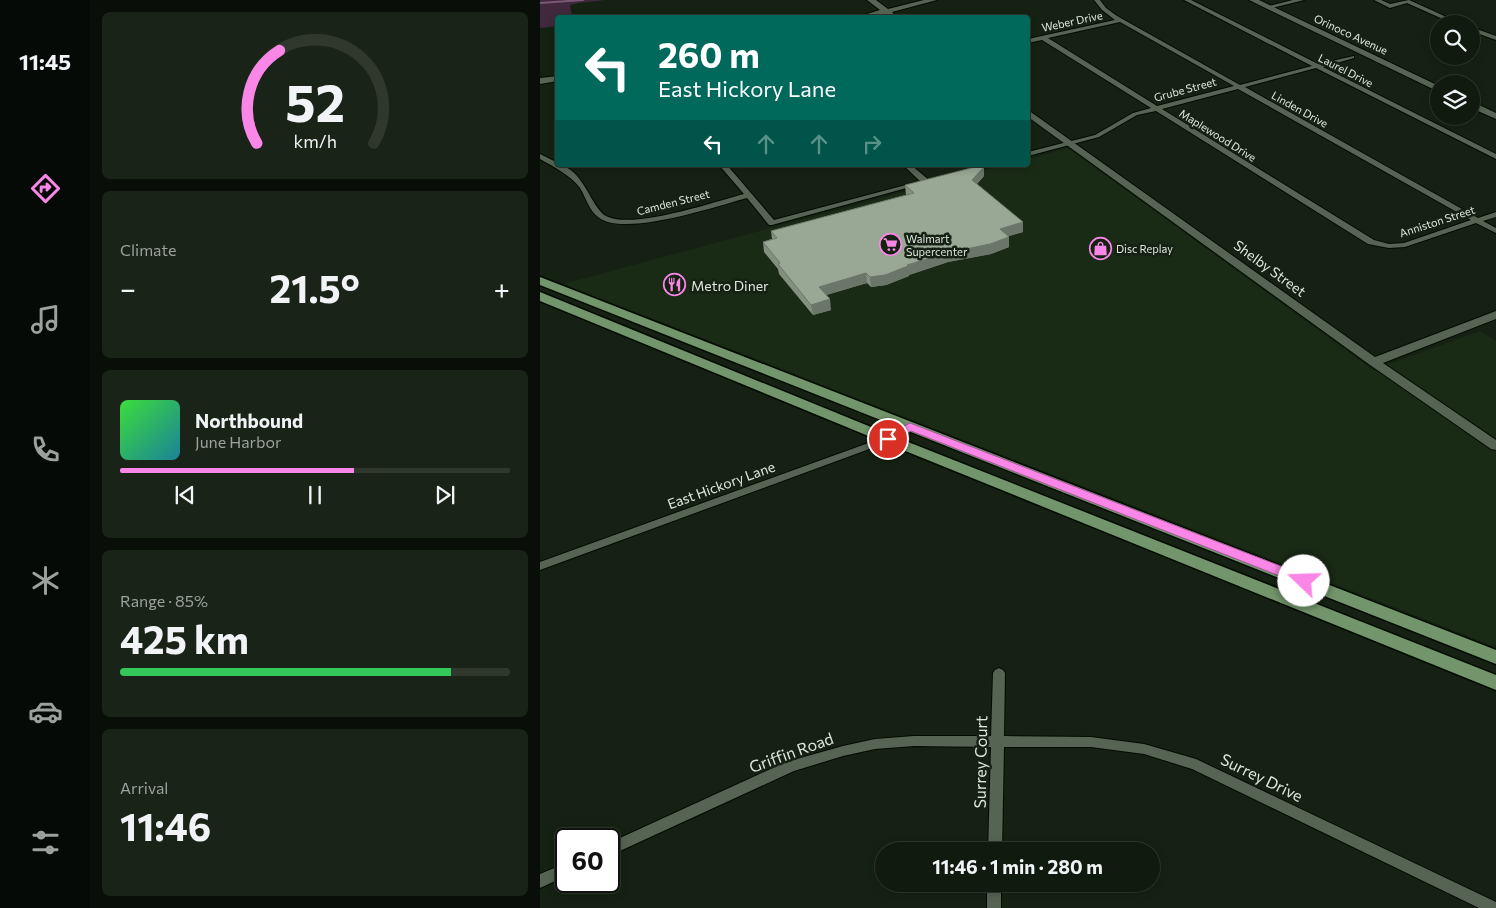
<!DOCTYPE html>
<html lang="en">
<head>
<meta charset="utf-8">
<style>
  body { margin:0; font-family:Commissioner,sans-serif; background:#192317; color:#f1f3f6; height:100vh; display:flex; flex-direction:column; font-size:19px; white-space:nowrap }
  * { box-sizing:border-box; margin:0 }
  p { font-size:16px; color:#9ca19e }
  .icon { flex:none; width:28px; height:28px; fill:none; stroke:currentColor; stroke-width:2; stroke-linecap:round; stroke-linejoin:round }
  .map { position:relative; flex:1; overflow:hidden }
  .sheet { display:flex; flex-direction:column; gap:12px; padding:12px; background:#090e08; width:450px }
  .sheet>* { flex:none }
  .guide { position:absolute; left:15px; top:15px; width:475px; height:152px; border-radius:5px; box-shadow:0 2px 8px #0003,0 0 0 1px #30382e; background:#00695c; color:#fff; overflow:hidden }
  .tools { position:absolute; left:890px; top:15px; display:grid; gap:10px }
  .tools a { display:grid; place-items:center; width:50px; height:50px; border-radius:50%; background:#101a0e; box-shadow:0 2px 8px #0003,0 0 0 1px #30382e; font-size:25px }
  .speed { position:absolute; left:15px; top:828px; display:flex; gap:10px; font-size:25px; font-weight:700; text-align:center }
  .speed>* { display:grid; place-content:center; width:65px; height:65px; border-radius:50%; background:#101a0e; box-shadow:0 2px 8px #0003,0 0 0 1px #30382e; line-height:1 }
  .speed .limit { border:2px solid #111; border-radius:8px; background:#fff; color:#111 }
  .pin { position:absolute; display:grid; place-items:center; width:42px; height:42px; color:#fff; margin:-21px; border:2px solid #fff; border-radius:50%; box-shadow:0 1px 5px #0007 }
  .me { position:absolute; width:55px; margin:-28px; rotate:291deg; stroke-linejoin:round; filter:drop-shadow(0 0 4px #0008) }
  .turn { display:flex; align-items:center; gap:18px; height:105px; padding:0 20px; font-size:22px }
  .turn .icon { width:65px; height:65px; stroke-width:2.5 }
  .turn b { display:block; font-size:35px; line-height:42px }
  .lanes { display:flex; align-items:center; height:48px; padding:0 20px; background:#0003; justify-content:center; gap:25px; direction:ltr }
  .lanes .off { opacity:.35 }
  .big { font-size:38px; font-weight:700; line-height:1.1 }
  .sheet .card { flex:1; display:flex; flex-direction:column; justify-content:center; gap:8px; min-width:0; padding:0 18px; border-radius:8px; background:#192317 }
  .sheet .dial { align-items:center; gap:0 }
  .dial svg { height:130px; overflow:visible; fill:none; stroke:#30382e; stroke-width:7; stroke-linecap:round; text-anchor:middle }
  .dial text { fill:#f1f3f6; stroke:none }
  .song { display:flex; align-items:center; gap:15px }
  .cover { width:60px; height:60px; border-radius:8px; background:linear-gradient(135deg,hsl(120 70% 55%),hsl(190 70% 35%)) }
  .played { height:5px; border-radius:2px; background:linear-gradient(90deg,#fa87e7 60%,#30382e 60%) }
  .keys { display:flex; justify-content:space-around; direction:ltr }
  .heat { display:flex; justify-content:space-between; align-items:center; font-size:28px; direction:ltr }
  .charge { height:8px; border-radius:4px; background:linear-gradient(90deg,#34c759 85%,#30382e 0) }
  .trip { position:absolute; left:335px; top:842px; width:285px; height:50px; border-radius:25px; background:#101a0e; box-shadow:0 2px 8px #0003,0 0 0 1px #30382e; font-weight:700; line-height:50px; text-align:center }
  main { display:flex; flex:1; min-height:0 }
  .dock { display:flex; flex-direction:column; width:90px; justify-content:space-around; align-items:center; background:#060a06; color:#9ca19e }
  .dock .icon { width:35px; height:35px }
  .dock .selected { color:#fa87e7 }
  .dock b { font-size:22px; color:#f1f3f6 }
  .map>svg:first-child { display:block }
  .built { fill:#192a15 }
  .green { fill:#41293d }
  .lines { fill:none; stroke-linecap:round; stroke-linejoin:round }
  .stream { stroke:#7d5776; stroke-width:2 }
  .street-casing { stroke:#030b01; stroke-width:2 }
  .secondary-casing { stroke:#030b01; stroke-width:2 }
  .primary-casing { stroke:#030b01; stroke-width:3 }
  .street { fill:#566453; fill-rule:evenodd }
  .secondary { fill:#566453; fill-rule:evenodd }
  .primary { fill:#73956b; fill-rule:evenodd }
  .wall { fill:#83907f }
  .shaded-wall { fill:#6a7668 }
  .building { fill:#98a894; stroke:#6a7668 }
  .route { fill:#fa87e7; stroke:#a25896 }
  .labels { text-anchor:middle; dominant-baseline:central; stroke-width:5; stroke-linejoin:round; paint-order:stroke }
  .far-street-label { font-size:11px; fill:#dfe7dd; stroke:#152213 }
  .far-poi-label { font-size:11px; fill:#dfe7dd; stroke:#152213; text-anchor:start }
  .street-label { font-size:14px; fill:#dfe7dd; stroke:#152213 }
  .poi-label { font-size:14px; fill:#dfe7dd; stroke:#152213; text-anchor:start }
  .near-street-label { font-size:16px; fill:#dfe7dd; stroke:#152213 }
</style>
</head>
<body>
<main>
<nav class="dock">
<b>11:45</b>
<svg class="icon selected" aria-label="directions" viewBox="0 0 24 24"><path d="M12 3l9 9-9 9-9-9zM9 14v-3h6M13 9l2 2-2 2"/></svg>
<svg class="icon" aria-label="music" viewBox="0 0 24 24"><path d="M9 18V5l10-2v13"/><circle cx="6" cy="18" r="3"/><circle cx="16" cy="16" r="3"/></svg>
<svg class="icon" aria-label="phone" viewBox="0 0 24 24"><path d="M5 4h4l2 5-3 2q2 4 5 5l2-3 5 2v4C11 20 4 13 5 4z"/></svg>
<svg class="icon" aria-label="climate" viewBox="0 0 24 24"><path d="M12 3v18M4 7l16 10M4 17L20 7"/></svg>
<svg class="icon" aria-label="car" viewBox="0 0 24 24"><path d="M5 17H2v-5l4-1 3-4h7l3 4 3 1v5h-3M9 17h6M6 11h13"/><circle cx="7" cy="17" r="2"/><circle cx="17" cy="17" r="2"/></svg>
<svg class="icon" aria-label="filters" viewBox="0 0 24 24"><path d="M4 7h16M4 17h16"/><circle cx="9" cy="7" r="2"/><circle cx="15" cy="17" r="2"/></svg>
</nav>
<section class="sheet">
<div class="card dial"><svg viewBox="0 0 100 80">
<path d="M14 69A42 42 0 1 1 86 69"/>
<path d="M14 69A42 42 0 0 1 28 12" stroke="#fa87e7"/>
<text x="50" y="56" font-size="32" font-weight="700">52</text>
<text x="50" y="72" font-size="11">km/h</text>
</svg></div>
<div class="card"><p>Climate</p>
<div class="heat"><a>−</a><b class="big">21.5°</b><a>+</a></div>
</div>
<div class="card">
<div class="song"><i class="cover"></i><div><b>Northbound</b><p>June Harbor</p></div></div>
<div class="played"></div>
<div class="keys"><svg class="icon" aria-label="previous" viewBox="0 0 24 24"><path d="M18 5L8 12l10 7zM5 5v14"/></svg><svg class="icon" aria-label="pause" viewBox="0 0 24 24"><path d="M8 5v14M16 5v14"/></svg><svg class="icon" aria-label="next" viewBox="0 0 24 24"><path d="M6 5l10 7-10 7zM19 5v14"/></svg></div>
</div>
<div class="card"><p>Range · 85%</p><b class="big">425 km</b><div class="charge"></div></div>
<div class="card"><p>Arrival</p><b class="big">11:46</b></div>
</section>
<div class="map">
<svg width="956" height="908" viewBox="0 0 956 908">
  <rect width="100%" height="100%" fill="#152213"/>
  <path class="built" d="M 528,148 L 833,370 L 940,331 L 956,341 L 956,647 L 23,284 L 463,165 L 488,165 L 488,159 Z"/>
  <path class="green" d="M 0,0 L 65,0 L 38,3 L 30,5 L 32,17 L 18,18 L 17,26 L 0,28 Z"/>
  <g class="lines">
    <path class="stream" d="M 0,3 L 43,0"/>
    <defs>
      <path id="street" d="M 554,0 L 560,0 L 566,8 L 577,16 L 700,85 L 772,66 L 644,0 L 651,0 L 778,64 L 814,56 L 814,58 L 783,67 L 956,154 L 956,159 L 776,68 L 705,87 L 938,218 L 956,212 L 956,217 L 943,221 L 956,228 L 956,233 L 936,223 L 865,247 L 849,248 L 828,244 L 616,111 L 597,115 L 559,137 L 488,156 L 488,152 L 555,135 L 593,113 L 611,108 L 502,40 L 488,43 L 488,39 L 575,20 L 562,10 ZM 580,22 L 694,86 L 617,106 L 508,38 ZM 698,89 L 931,220 L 864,243 L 849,244 L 834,240 L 622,109 Z
        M 753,0 L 764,0 L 728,9 L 725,7 Z
        M 834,0 L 841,0 L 850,4 L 869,0 L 922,24 L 914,24 L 867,3 L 850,8 Z
        M 931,27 L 956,36 L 956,40 L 931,31 Z
        M 0,154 L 18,163 L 18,165 C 43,167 51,208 66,216 C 92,230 174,202 204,194 L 179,165 L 187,165 L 234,220 L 377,182 L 381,184 L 232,225 L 229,225 L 207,198 C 177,206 83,238 58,217 C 49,210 46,198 40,188 C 30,175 14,167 0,159 Z
        M 363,165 L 371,165 L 389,180 L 389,184 L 383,184 Z
        M 440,165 L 452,165 L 430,172 L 426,170 Z
        M 370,423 L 373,424 L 375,426 L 373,428 L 351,441 L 0,570 L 0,562 L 345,437 Z
        M 459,668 L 463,670 L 465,673 L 464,736 L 551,737 L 604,744 L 656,759 L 956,902 L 956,908 L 939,908 L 652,769 L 604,754 L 551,747 L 464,747 L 462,851 L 448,851 L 451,747 L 374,746 L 335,749 L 303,756 L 254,771 L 69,856 L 69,843 L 246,762 L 303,746 L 335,739 L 374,736 L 451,736 L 453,673 L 455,670 Z
        M 26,863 L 26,876 L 0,888 L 0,874 Z
        M 447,884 L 461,884 L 461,908 L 447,908 Z"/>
      <path id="secondary" d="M 327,0 L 336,0 L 348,9 L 384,0 L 397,0 L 352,12 L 354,14 L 350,16 C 341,12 326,18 314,18 L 340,10 Z
        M 709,0 L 719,0 L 899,86 L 899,92 Z
        M 18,76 L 18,81 L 0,84 L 0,78 Z
        M 931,101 L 956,113 L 956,119 L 931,108 Z
        M 488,110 L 835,357 L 956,311 L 956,319 L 843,363 L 956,440 L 956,450 L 951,449 L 830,365 L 488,117 Z"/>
      <path id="primary" d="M 0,277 L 956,650 L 956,664 L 0,285 Z
        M 0,292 L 353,436 L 956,675 L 956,690 L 343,442 L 0,301 Z"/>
    </defs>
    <use href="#street" class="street-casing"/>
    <use href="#secondary" class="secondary-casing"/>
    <use href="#primary" class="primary-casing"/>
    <use href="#street" class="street"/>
    <use href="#secondary" class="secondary"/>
    <use href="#primary" class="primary"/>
  </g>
  <path class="wall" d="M 444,176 L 437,184 L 483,222 L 483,232 L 468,236 L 469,247 L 451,254 L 408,262 L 369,275 L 369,276 L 346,285 L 331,287 L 327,283 L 286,295 L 291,310 L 273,315 L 239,274 L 238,269 L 224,252 L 223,242 L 232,239 L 231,231 L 366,195 L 365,185 Z"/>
  <path class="shaded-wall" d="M 444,167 L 444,176 L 432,189 L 432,180 Z
    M 483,222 L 483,232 L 460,239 L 460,229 Z
    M 469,237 L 469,247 L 451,254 L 408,262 L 369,275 L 369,276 L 346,285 L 331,287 L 330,277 L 407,253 Z
    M 326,273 L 327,283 L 280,297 L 279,287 Z
    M 290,299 L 291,310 L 273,315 L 271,305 Z"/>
  <path class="building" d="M 435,167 L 444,167 L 432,180 L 483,222 L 460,229 L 469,237 L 450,244 L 407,253 L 367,265 L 368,266 L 345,275 L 330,277 L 326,273 L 279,287 L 290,299 L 271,305 L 238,264 L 240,263 L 223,242 L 237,238 L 231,231 L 374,193 L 365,185 Z"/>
  <path class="route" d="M 370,423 L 769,577 L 771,581 L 769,584 L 760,584 L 371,431 L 352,442 L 344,442 L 342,439 L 344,437 Z"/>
  <defs>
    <symbol id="supermarket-ring" viewBox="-11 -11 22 22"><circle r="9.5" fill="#152213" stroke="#fa87e7" stroke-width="1.5"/><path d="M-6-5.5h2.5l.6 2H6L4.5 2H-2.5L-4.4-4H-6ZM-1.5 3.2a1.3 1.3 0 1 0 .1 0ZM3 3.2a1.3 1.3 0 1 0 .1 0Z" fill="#fa87e7"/></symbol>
    <symbol id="shop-ring" viewBox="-11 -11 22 22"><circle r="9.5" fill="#152213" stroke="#fa87e7" stroke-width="1.5"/><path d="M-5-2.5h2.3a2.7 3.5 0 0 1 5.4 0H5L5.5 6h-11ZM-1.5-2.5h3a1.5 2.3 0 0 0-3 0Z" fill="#fa87e7"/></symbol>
    <symbol id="restaurant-ring" viewBox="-11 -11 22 22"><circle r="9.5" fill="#152213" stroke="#fa87e7" stroke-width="1.5"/><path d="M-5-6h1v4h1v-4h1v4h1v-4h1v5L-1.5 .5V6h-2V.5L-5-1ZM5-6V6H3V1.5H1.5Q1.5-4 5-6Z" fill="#fa87e7"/></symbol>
  </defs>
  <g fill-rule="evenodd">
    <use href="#supermarket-ring" x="338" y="232" width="25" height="25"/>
    <use href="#shop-ring" x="548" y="236" width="25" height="25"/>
    <use href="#restaurant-ring" x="122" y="272" width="25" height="25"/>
  </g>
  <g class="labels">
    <g class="far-street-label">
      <text transform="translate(532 21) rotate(-12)">Weber Drive</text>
      <text transform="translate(811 34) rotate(25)">Orinoco Avenue</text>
      <text transform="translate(806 70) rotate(27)">Laurel Drive</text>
      <text transform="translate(645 89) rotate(-15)">Grube Street</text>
      <text transform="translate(760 109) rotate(29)">Linden Drive</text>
      <text transform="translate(678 135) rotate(32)">Maplewood Drive</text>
      <text transform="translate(133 202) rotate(-14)">Camden Street</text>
      <text transform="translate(897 221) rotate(-18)">Anniston Street</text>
    </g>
    <g class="far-poi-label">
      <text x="366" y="238">Walmart<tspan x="366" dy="13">Supercenter</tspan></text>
      <text x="576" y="248">Disc Replay</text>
    </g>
    <g class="street-label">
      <text transform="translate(730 268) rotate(36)">Shelby Street</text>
      <text transform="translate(181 485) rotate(-20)">East Hickory Lane</text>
    </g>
    <g class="poi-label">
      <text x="151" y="285">Metro Diner</text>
    </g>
    <g class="near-street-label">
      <text transform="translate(251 752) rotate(-20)">Griffin Road</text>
      <text transform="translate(440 762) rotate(-89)">Surrey Court</text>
      <text transform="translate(722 777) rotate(26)">Surrey Drive</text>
    </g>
  </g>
</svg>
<div class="tools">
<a><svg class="icon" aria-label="search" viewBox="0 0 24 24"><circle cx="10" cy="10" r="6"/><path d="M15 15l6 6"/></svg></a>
<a><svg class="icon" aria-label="layers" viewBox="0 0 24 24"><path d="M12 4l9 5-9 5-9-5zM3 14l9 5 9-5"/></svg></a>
</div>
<div class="speed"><div class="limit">60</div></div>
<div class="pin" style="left:348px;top:439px;background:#d93025"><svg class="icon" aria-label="arrive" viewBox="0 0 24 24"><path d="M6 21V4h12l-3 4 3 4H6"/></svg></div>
<svg class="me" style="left:764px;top:581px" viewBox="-20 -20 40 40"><circle r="19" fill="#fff"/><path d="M0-13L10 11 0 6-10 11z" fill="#fa87e7"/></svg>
<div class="trip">11:46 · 1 min · 280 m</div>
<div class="guide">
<div class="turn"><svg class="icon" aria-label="left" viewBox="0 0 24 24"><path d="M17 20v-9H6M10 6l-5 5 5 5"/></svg><div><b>260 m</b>East Hickory Lane</div></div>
<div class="lanes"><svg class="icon" aria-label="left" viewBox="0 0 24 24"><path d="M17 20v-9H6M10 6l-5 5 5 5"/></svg><svg class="icon off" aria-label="ahead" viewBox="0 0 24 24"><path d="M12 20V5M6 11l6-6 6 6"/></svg><svg class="icon off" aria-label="ahead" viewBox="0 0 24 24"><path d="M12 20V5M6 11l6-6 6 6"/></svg><svg class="icon off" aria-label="right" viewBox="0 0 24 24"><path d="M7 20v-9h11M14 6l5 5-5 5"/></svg></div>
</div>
</div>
</main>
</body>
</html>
